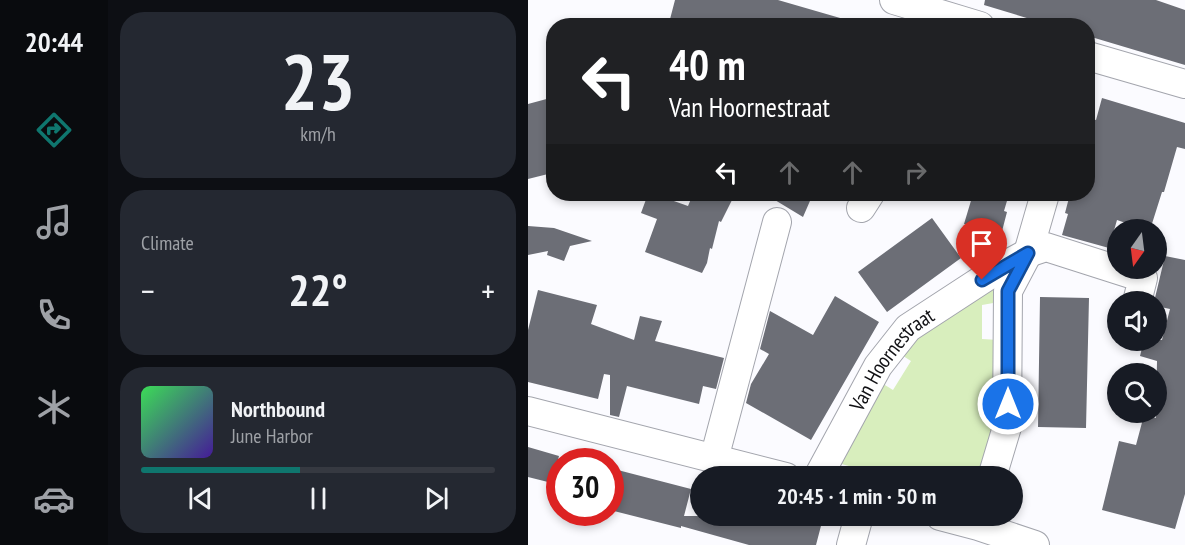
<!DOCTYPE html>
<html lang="en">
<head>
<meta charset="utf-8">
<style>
  body { margin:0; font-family:"PT Sans Narrow",sans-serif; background:#242831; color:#f1f3f6; height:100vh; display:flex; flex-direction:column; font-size:22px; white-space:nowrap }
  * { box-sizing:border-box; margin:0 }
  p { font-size:20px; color:#9ea1a6 }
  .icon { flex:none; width:33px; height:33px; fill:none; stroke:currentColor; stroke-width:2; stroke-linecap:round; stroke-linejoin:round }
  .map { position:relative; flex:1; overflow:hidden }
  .drawer { display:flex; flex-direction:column; gap:12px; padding:12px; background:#0d0f14; width:420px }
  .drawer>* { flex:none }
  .top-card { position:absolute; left:18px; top:18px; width:549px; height:183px; border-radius:24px; box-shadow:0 3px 9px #0003; background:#202124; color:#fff; overflow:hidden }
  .needle { width:39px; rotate:194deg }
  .controls { position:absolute; left:579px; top:219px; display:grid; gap:12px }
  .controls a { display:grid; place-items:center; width:60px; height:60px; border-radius:50%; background:#171b24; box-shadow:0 3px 9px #0003; font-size:30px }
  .speed { position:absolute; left:18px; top:448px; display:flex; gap:12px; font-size:30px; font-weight:700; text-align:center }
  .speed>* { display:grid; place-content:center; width:78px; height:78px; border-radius:50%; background:#171b24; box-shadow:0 3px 9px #0003; line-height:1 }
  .speed .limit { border:9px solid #d22; background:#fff; color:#111 }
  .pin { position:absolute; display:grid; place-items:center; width:51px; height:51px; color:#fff; margin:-62px -26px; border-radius:50% 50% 50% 0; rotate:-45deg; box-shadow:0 0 6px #0007 }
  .pin .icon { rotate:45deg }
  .me { position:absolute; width:66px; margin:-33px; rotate:0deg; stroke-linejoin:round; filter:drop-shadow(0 0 4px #0008) }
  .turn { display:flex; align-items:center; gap:21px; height:126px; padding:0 24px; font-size:27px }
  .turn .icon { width:78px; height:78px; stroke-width:2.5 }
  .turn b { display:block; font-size:42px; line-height:51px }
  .lanes { display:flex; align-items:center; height:57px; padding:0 24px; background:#0003; justify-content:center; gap:30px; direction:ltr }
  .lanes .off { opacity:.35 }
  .big { font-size:45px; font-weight:600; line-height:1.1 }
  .drawer .tile { flex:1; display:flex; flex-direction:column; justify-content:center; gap:9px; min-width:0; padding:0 21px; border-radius:24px; background:#242831 }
  .drawer .dial { align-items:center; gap:0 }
  .dial b { font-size:78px; line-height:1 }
  .song { display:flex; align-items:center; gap:18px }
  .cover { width:72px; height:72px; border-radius:9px; background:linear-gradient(135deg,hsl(130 70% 55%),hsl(260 70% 35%)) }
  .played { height:6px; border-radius:3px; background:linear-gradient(90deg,#0f766e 45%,#363941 45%) }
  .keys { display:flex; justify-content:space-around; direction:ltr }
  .heat { display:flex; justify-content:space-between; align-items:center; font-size:33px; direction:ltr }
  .trip { position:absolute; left:162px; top:466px; width:333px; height:60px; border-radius:30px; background:#171b24; box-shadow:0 3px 9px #0003; font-weight:600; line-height:60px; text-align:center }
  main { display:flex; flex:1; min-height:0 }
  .dock { display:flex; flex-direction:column; width:108px; justify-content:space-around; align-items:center; background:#090b0e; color:#9ea1a6 }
  .dock .icon { width:42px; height:42px }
  .dock .active { color:#0f766e }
  .dock b { font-size:27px; color:#f1f3f6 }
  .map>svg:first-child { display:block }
  .green { fill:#d8eebd }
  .building { fill:#6c6e76 }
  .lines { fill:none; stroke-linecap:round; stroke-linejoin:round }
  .minor-casing { stroke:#a3a5ad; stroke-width:30 }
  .minor { stroke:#fff; stroke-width:28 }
  .route-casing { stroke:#114b97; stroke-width:15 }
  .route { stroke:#1a73e8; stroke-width:10 }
  .labels { text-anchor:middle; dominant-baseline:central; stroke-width:5; stroke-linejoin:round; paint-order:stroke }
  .street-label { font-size:21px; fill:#111114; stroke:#fff }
</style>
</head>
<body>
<main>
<nav class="dock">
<b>20:44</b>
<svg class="icon active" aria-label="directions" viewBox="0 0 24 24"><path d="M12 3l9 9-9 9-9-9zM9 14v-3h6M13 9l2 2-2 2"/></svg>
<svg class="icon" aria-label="music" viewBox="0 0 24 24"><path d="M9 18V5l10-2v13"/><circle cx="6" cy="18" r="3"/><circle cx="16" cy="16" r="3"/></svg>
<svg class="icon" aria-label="phone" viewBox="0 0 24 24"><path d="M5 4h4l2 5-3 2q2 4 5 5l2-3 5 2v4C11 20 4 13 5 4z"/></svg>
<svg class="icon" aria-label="climate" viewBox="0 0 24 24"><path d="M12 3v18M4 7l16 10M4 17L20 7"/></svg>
<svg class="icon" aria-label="car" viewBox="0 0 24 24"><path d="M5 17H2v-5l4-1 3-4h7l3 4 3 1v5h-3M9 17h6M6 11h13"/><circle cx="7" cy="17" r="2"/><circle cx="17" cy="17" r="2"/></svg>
</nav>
<section class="drawer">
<div class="tile dial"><b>23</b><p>km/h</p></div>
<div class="tile"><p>Climate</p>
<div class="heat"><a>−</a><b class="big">22°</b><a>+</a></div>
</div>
<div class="tile">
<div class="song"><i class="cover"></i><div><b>Northbound</b><p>June Harbor</p></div></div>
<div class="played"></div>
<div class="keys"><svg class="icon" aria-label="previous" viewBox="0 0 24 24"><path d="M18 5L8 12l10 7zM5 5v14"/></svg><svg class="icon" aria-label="pause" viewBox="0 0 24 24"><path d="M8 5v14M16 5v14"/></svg><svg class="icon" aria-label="next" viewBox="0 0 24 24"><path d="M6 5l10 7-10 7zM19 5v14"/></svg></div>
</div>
</section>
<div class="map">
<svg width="657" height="545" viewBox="0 0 657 545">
  <rect width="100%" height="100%" fill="#fbfbff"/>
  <path class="green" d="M 459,281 L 472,289 L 471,302 L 454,305 L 454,339 L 471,340 L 468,427 L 452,477 L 361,477 L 310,463 L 352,382 L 365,390 L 383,361 L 369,352 Z"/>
  <path class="building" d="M 147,0 L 250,0 L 319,20 L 318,26 L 151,26 L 141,23 Z
    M 457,0 L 628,0 L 657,10 L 657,65 L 560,36 L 560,26 L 525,26 L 456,5 Z
    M 26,97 L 26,159 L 20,174 L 0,179 L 0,104 Z
    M 574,98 L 657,123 L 657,149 L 649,147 L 636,192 L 634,192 L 622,230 L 618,230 L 589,220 L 581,248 L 534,235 L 540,214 L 537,213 L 542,194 L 560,194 L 560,135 L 564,119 L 568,120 Z
    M 120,194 L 126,194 L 160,206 L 165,194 L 207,194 L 193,222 L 191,221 L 184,249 L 182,248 L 179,263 L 174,273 L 117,252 L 129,219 L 113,213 Z
    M 237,194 L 285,194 L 275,217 Z
    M 445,194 L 481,194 L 476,211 L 479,212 L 473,235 L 436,224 Z
    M 404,218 L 433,258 L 359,312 L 330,272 Z
    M 0,226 L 26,228 L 64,241 L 42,246 L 36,261 L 19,255 L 20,251 L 0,255 Z
    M 637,256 L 657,260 L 657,494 L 647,529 L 574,510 L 591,441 L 608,445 L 616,415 L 628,418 L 629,361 L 612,356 L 616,340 L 634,340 L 642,309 L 628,306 L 628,302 L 626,302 Z
    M 10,290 L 69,305 L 63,324 L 106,340 L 112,316 L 134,321 L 127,341 L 196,358 L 188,389 L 175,386 L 171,404 L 99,386 L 91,417 L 82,415 L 82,375 L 76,374 L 70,399 L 0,382 L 0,330 Z
    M 307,296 L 351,322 L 283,440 L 218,403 L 223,384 L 241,354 L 232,349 L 242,311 L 285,335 Z
    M 512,297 L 561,298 L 558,428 L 510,427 Z
    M 0,447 L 31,456 L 24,483 L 0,477 Z
    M 82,468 L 163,489 L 156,516 L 272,516 L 294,522 L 288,545 L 221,545 L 153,526 L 153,528 L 82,510 Z"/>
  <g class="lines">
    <defs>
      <g id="minor">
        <path d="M 366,0 L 452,26"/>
        <path d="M 560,56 L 657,84"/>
        <path d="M 333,208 L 342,194"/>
        <path d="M 0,411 L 258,477"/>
        <path d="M 186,459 L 249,222"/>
        <path id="s1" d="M 290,477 L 350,366 L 380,328 L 472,268 L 500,253 L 518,247 L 615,278 L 609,302"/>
        <path d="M 464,477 L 479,427 L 480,291 L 500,253 L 517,194"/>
        <path d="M 412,516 L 450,526 L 507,545"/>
        <path d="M 323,545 L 331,516"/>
      </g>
    </defs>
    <use href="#minor" class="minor-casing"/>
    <use href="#minor" class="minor"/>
  </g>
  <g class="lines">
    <defs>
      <path id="route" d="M 454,280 L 500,253 L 480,291 L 480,404"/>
    </defs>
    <use href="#route" class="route-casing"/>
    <use href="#route" class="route"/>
  </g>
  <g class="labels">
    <g class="street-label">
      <text stroke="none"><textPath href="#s1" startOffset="140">Van Hoornestraat</textPath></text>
    </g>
  </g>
</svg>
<div class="controls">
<a><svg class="needle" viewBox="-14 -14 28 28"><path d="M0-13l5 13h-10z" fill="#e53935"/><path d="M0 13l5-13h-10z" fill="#9ea1a6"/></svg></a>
<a><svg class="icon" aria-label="sound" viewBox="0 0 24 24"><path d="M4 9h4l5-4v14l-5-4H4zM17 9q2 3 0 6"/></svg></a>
<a><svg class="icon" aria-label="search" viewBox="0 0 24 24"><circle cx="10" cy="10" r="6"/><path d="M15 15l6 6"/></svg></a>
</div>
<div class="speed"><div class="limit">30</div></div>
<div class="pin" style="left:454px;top:280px;background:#d93025"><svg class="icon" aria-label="arrive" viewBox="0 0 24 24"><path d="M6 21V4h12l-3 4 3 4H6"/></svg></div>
<svg class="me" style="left:480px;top:404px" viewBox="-20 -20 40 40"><circle r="17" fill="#1a73e8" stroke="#fff" stroke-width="3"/><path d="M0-11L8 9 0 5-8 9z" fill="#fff"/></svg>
<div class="trip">20:45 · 1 min · 50 m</div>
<div class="top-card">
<div class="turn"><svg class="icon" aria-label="left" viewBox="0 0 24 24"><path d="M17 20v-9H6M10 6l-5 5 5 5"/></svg><div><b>40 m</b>Van Hoornestraat</div></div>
<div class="lanes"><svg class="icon" aria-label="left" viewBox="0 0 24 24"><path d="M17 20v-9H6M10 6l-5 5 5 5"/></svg><svg class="icon off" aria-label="ahead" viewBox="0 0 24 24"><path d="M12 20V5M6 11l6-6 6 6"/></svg><svg class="icon off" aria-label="ahead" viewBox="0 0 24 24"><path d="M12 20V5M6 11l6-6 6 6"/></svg><svg class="icon off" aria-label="right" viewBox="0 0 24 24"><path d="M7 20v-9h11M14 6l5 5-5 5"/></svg></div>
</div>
</div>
</main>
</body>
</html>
